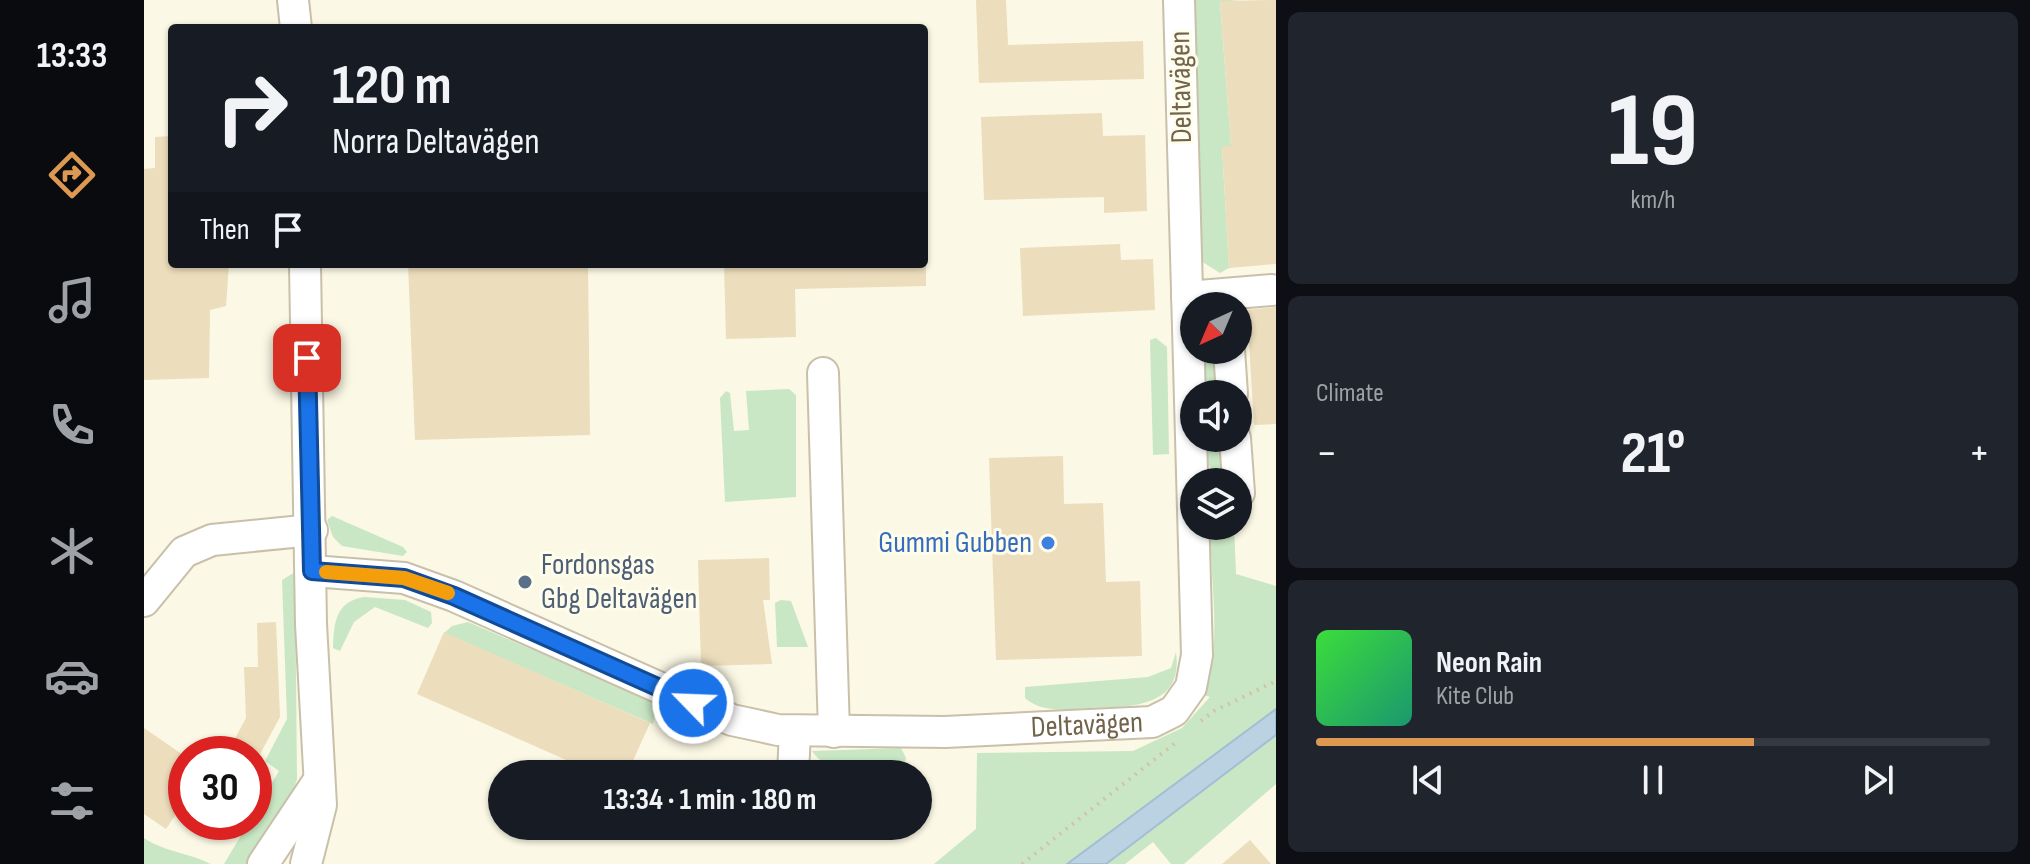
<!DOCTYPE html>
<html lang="en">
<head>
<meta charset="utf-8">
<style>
  body { margin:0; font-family:"Sofia Sans Condensed",sans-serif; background:#20242c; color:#f1f3f6; height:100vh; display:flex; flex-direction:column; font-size:30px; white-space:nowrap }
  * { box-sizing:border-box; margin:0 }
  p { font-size:26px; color:#9ea1a6 }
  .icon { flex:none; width:44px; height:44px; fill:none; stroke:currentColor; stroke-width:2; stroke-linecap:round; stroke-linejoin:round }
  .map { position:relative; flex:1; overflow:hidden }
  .panel { display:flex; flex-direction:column; gap:12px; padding:12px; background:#0d0f14; width:754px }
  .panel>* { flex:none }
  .banner { position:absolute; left:24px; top:24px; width:760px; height:244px; border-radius:8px; box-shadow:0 2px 6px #0004; background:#171b24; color:#f1f3f6; overflow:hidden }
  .needle { width:52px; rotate:224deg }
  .fabs { position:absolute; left:1036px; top:292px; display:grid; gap:16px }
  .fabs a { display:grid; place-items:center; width:72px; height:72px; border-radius:50%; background:#171b24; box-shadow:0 2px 6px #0004; font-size:40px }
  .speed { position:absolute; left:24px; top:736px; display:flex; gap:16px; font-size:40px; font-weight:700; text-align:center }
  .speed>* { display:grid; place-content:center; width:104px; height:104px; border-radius:50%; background:#171b24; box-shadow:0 2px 6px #0004; line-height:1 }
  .speed .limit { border:12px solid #d22; background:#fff; color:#111 }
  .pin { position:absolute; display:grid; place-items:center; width:68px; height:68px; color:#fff; margin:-34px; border-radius:16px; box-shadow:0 4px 12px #0006 }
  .me { position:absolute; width:88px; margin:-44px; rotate:294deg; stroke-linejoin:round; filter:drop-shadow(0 0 6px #0008) }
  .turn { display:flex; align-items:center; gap:28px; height:168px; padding:0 32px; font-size:36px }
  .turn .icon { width:104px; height:104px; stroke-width:2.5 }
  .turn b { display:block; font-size:56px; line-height:68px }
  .then { display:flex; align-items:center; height:76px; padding:0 32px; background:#0003; gap:16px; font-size:30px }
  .big { font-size:60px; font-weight:700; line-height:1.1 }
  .panel .card { flex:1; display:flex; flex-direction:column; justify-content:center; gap:12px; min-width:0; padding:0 28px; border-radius:12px; background:#20242c }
  .panel .dial { align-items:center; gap:0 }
  .dial b { font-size:104px; line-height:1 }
  .song { display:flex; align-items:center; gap:24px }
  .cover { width:96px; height:96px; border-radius:12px; background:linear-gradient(135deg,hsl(120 70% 55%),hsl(160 70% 35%)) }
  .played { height:8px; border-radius:4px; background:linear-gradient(90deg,#dd9852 65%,#363941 65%) }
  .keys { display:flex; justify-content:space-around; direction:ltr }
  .heat { display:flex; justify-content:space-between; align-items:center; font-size:44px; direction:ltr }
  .trip { position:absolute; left:344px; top:760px; width:444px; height:80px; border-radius:40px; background:#171b24; box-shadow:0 2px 6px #0004; font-weight:700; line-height:80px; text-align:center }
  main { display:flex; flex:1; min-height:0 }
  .tab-bar { display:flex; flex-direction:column; width:144px; justify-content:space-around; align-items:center; background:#090b0e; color:#9ea1a6 }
  .tab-bar .icon { width:56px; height:56px }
  .tab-bar .current { color:#dd9852 }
  .tab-bar b { font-size:36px; color:#f1f3f6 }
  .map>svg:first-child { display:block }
  .green { fill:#c9e7c4 }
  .water { fill:#bbd2e3; stroke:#a2bed4; stroke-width:2 }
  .building { fill:#ecddbc }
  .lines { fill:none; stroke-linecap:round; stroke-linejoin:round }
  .minor-casing { stroke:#c9c0aa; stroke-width:34 }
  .path { stroke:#d3c3a2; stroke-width:4; stroke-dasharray:2 6; stroke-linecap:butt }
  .minor { stroke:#fff; stroke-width:30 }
  .route-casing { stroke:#114b97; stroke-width:20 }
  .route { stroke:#1a73e8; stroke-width:14 }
  .slow { stroke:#f59e0b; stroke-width:14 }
  .shop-dot { fill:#3f7fe0; stroke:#fefceb; stroke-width:3 }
  .service-dot { fill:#5c6f8a; stroke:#fefceb; stroke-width:3 }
  .labels { text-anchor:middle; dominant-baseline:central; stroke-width:6; stroke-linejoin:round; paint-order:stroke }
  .street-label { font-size:30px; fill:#72644c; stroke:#fefceb }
  .shop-label { font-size:30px; fill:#366cbe; stroke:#fefceb; text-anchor:end }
  .service-label { font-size:30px; fill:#4e5e75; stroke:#fefceb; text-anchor:start }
</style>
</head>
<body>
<main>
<nav class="tab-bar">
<b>13:33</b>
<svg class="icon current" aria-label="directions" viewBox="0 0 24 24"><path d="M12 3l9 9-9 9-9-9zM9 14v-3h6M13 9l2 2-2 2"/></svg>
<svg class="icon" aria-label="music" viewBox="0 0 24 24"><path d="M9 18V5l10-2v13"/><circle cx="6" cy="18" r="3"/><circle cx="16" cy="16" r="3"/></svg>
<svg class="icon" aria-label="phone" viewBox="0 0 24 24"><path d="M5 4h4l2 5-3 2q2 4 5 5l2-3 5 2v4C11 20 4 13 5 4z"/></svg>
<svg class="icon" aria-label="climate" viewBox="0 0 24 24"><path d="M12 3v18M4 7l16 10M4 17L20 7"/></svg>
<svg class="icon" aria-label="car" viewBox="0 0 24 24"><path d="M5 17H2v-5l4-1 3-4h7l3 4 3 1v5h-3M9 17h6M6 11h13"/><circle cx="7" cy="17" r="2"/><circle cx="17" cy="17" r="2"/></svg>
<svg class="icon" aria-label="filters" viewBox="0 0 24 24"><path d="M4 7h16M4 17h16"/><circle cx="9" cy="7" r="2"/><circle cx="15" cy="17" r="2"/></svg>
</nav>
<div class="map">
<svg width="1132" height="864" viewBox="0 0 1132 864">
  <rect width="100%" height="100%" fill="#fbf8e5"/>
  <path class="green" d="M 1050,0 L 1095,0 L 1076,2 L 1087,146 L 1078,147 L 1085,268 L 1076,273 L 1057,261 Z
    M 1012,338 L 1023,347 L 1025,454 L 1009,455 L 1006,340 Z
    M 1059,350 L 1080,350 L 1082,394 L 1060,394 Z
    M 645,389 L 652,395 L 652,497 L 581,502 L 576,398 L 582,391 L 586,393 L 590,431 L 605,430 L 602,391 Z
    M 1062,438 L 1084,438 L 1081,475 L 1070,473 L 1064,464 Z
    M 188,516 L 259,547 L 263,552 L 259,556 L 198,546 L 189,537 L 183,520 Z
    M 1066,526 L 1090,526 L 1092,574 L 1132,586 L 1132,709 L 923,864 L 790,864 L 832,829 L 833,753 L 989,751 L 1038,728 L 1066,697 L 1060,695 C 1079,649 1066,576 1066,526 Z
    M 151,572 L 153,779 L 143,810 L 108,864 L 80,864 L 105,822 L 110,822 L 110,813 L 135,771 L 121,761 L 143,719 L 138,580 Z
    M 220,597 L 261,600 L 287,612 L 288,623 L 284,628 L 231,607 L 210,622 L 196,651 L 189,648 C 190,623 191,602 220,597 Z
    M 637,600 L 647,601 L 664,647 L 633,647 L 631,603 Z
    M 324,622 L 506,700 L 513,707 L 509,724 L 300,633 L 308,626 Z
    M 1032,652 C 1040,708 986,707 947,708 C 925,709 899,714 881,698 L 881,687 L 1004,677 L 1027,668 Z
    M 1132,735 L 1132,784 L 1040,864 L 1027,864 L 1009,842 L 981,864 L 962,864 Z
    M 757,748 L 762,758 L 759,770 C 725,771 688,780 668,751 Z
    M 0,838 C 21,852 42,852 67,864 L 0,864 Z"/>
  <path class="water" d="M 1132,709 L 1132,735 L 962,864 L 923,864 Z"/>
  <path class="building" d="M 832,0 L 862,0 L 864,45 L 999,41 L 1000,79 L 835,83 Z
    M 1132,0 L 1132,264 L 1085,268 L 1078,146 L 1087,146 L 1076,1 Z
    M 958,113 L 959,136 L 1001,135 L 1003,211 L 960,213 L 960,197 L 840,200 L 837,117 Z
    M 28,136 L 28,264 L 85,264 L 82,306 L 66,310 L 65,378 L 0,380 L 0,169 L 11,168 L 11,137 Z
    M 976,244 L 977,260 L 1009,259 L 1011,310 L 879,316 L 876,248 Z
    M 264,264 L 444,264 L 446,435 L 271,440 Z
    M 580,264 L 782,264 L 782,286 L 651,289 L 652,337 L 582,339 Z
    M 1132,307 L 1132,424 L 1110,425 L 1103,310 Z
    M 919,456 L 920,504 L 959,503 L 962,582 L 996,581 L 998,656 L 852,660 L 845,458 Z
    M 625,558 L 626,600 L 619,600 L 628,664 L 557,666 L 554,560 Z
    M 132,622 L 136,717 L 114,758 L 88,744 L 102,718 L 100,667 L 114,667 L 113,623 Z
    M 300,632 L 506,723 L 483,774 L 454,774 L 273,694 Z
    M 0,728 L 42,757 L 42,799 L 22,829 L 0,814 Z
    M 1106,840 L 1127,864 L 1078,864 Z"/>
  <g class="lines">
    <defs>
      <g id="minor">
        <path d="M 149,0 L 152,28"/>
        <path d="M 161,264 L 167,624 L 177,805 L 162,864"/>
        <path d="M 1043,297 L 1128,290"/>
        <path d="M 1085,350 L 1088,394"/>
        <path d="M 679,373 L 690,732"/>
        <path d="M 1091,438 L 1095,493"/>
        <path id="s1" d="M 168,571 L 260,578 L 310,596 L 588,720 L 634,730 L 801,732 L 1008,722 L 1030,711 L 1047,687 L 1053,655 L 1035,0"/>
        <path d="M 0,601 L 40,552 L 68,540 L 168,530"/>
        <path d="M 649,774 L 651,731"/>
        <path d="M 119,864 L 173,783"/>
      </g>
    </defs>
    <use href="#minor" class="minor-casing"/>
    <path class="path" d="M 1057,721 L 1070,711 L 1132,681
      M 878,864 L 1035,740"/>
    <use href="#minor" class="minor"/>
  </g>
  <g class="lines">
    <defs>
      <path id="route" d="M 163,358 L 168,571 L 260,578 L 310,596 L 549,703"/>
    </defs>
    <use href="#route" class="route-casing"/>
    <use href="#route" class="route"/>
    <path class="slow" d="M 182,572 L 260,578 L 304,593"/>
  </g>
  <circle class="shop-dot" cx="904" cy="543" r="8"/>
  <circle class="service-dot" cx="381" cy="582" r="8"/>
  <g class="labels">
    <g class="street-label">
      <text transform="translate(1037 87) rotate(-91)">Deltavägen</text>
      <text stroke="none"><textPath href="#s1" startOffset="806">Deltavägen</textPath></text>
    </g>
    <g class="shop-label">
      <text x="888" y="543">Gummi Gubben</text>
    </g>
    <g class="service-label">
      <text x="397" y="565">Fordonsgas<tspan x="397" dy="34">Gbg Deltavägen</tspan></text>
    </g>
  </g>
</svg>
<div class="fabs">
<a><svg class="needle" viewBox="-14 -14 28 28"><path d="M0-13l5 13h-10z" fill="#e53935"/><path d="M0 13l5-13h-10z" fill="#9ea1a6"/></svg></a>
<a><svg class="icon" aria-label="sound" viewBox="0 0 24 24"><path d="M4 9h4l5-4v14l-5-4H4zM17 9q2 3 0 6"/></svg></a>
<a><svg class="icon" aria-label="layers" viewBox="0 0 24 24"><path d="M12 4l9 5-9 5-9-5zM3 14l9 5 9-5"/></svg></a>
</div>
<div class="speed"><div class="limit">30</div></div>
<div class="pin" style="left:163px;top:358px;background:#d93025"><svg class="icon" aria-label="arrive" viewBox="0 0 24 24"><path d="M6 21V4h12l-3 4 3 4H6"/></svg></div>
<svg class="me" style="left:549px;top:703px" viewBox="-20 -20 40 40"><circle r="17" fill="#1a73e8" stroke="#fff" stroke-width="3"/><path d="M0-11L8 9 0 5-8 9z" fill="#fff"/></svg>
<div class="trip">13:34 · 1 min · 180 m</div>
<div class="banner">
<div class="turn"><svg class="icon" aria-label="right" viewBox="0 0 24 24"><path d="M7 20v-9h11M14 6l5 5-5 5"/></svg><div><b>120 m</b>Norra Deltavägen</div></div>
<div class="then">Then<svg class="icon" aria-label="arrive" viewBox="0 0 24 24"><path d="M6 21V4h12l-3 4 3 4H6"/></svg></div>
</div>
</div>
<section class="panel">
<div class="card dial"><b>19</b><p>km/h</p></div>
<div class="card"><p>Climate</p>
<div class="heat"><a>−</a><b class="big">21°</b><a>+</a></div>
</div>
<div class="card">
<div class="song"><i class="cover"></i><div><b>Neon Rain</b><p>Kite Club</p></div></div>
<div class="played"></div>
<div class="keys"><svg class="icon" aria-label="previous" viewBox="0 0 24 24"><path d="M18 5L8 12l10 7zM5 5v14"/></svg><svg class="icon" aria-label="pause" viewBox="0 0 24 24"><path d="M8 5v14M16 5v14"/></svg><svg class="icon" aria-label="next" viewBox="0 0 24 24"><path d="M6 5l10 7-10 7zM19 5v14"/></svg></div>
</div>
</section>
</main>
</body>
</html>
